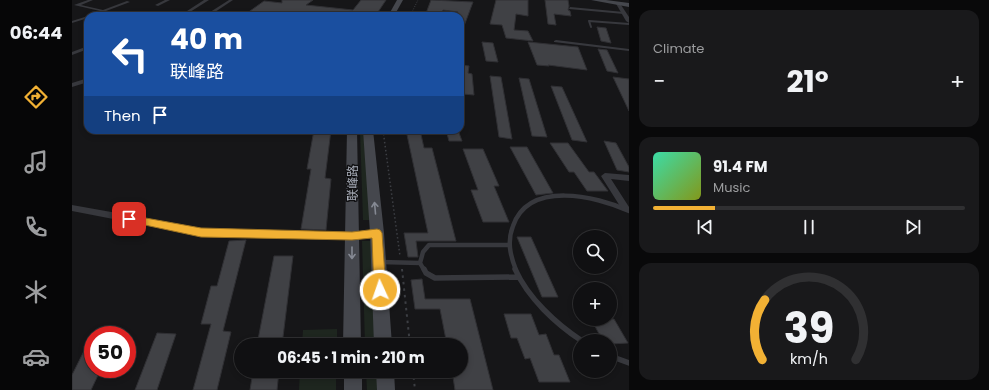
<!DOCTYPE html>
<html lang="en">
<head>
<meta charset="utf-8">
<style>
  body { margin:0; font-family:Poppins,"Noto Sans SC",sans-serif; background:#19191b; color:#f1f3f6; height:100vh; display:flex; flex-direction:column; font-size:15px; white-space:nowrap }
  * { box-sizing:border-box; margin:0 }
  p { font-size:13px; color:#9c9d9f }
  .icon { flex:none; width:22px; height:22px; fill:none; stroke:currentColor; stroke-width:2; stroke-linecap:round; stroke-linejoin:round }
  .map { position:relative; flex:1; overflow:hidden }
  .drawer { display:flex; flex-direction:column; gap:10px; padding:10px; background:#09090a; width:360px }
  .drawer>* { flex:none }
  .hud { position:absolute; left:12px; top:12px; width:380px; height:122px; border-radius:12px; box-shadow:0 2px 6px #0003,0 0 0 1px #303032; background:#1a4fa0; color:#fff; overflow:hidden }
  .tools { position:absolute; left:501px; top:230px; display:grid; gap:8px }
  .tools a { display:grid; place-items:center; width:44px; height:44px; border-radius:50%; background:#101012; box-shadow:0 2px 6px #0003,0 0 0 1px #303032; font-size:20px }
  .speed { position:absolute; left:12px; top:326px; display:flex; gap:8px; font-size:20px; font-weight:700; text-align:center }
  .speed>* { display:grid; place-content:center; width:52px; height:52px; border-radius:50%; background:#101012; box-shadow:0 2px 6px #0003,0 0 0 1px #303032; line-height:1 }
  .speed .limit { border:6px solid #d22; background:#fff; color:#111 }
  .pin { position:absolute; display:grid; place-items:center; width:34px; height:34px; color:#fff; margin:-17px; border-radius:8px; box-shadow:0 2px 6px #0006 }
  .me { position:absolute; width:44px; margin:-22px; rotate:357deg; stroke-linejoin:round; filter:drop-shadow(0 0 3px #0008) }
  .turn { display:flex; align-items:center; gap:14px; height:84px; padding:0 20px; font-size:18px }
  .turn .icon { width:52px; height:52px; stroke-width:2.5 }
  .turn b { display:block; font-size:28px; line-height:34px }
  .then { display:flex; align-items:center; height:38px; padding:0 20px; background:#0003; gap:8px; font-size:15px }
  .big { font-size:30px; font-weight:700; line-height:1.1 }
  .drawer .tile { flex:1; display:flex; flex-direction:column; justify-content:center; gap:6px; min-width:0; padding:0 14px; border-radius:12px; background:#19191b }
  .drawer .dial { align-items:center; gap:0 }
  .dial svg { height:104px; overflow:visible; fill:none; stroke:#303032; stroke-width:7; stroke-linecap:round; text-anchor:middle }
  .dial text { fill:#f1f3f6; stroke:none }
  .song { display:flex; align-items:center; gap:12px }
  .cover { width:48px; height:48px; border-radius:6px; background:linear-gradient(135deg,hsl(160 70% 55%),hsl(70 70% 35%)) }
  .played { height:4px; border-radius:2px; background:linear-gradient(90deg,#f2b134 20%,#303032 20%) }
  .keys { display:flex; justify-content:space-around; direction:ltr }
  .heat { display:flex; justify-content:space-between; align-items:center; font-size:22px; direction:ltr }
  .trip { position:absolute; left:162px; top:338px; width:234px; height:40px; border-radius:20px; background:#101012; box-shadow:0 2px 6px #0003,0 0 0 1px #303032; font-weight:700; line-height:40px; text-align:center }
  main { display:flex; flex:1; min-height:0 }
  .menu { display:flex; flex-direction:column; width:72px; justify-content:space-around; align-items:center; background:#060607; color:#9c9d9f }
  .menu .icon { width:28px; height:28px }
  .menu .current { color:#f2b134 }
  .menu b { font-size:18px; color:#f1f3f6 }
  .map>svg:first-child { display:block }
  .green { fill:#1e261f }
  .building { fill:#404145; stroke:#303034 }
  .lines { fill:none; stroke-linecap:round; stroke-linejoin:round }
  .path-far2 { stroke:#3d3f44; stroke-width:1; stroke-dasharray:1 1.5; stroke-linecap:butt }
  .path-far1 { stroke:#3d3f44; stroke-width:1.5; stroke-dasharray:1.5 2.5; stroke-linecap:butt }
  .path { stroke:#3d3f44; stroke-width:2; stroke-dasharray:2.5 4; stroke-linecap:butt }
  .service-far2 { stroke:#37383d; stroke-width:2 }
  .service-far1 { stroke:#37383d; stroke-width:4.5 }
  .service { stroke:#37383d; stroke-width:5.5 }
  .minor { fill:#37383d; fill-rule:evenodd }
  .tertiary { fill:#37383d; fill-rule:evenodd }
  .secondary { fill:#45474d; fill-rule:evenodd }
  .oneway { stroke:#858993 }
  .route { fill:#f2b134; stroke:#9d7322 }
  .labels { text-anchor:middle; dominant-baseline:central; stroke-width:3; stroke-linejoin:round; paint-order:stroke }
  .street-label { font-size:12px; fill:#a8adb8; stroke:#111113 }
</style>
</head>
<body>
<main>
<nav class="menu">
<b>06:44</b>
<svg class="icon current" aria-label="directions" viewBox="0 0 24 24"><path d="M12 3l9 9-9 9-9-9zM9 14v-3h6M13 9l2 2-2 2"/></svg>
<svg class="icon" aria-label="music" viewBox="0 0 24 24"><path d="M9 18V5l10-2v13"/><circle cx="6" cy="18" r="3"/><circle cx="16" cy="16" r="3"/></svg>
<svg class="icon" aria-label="phone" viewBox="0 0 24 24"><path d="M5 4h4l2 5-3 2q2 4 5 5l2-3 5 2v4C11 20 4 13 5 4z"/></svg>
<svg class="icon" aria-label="climate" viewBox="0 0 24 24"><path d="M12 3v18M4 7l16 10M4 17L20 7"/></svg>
<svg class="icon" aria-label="car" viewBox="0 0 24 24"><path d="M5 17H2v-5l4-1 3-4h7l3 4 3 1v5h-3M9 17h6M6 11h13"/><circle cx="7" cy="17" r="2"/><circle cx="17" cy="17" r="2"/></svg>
</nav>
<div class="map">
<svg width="557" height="390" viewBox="0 0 557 390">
  <rect width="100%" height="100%" fill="#161618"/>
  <path class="green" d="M 288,130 L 293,130 L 299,220 L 291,220 Z
    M 290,241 L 299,241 L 304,345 L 293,345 Z
    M 265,329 L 265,345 L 230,345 L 231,330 Z
    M 228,371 L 264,371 L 264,390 L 227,390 Z
    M 294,371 L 305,371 L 306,390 L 295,390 Z"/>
  <path class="building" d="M 210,0 L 241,0 L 234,5 L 281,10 L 289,0 L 314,0 L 306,12 L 302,12 L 299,16 L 235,16 L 210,13 L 206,16 L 171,16 L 192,1 L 210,3 Z
    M 359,0 L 401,2 L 389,34 L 388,16 L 384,16 L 386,12 L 371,10 L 368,16 L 353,16 Z
    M 424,0 L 456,0 L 456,16 L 444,14 L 442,30 L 456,31 L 461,41 L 434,38 L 430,25 L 418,24 Z
    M 473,0 L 496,0 L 497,6 L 496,10 L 498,11 L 499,16 L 482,14 L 484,25 L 476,24 Z
    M 525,27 L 534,28 L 539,43 L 529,41 Z
    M 410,42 L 421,43 L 426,62 L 414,61 Z
    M 456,42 L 506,47 L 515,70 L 476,65 L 477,66 L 465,65 Z
    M 526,49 L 535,50 L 546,73 L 535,71 Z
    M 389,65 L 397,66 L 396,73 L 400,74 L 402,95 L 391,94 Z
    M 418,76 L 429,77 L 440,139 L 427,137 Z
    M 541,77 L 557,79 L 557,111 Z
    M 447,78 L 457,79 L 475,137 L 460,136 Z
    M 479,86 L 490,87 L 515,142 L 500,140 Z
    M 242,130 L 259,130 L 253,178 L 259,179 L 254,230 L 229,229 L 239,169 L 235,169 Z
    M 334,130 L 348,130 L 352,148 L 360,148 L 384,241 L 344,241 L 346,257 L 336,257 L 332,233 L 356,233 Z
    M 374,130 L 386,130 L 390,141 L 377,141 Z
    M 532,141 L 544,143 L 557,167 L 557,172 L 545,170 Z
    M 478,143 L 496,143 L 517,172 L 522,172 L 536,191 L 515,191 L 502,172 L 497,172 Z
    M 438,147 L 455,147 L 481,193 L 464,195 Z
    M 391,149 L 411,149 L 427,186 L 422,186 L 437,222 L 411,222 L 399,190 L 406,190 Z
    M 445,237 L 459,237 L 486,297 L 470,297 Z
    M 174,240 L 151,331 L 159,332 L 145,390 L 121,390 L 139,324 L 129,324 L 139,286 L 145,286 L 157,241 Z
    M 202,256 L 221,256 L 210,345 L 185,345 Z
    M 350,279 L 353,299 L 398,299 L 421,390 L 383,390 L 380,371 L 389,371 L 389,345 L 375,345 L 368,309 L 343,309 L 339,280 Z
    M 432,314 L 459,314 L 467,335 L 474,334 L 482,355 L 487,355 L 498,382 L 467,382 L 458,358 L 453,359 L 445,338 L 439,338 Z
    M 519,319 L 542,319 L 556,343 L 538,344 L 538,341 L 531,341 Z
    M 21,333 L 21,369 L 29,369 L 19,390 L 0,390 L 0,375 Z
    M 85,333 L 104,334 L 85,390 L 63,390 Z
    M 181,371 L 207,371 L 205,390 L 178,390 Z"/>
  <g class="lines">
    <path class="path-far2" d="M 338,16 L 346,0"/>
    <path class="path-far1" d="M 311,130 L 328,256"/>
    <path class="path" d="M 330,269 L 338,345
      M 341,371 L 343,390"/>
    <path class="service-far2" d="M 519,27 L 517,21 L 557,24"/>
    <path class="service-far1" d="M 309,262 L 348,263
      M 352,270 L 348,263 L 351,252 L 357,245 L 437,245
      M 444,270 C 438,255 435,241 441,226 C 457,180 524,196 557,211"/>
    <path class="service" d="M 352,269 L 354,273 L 363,278 L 447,277
      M 443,269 C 456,298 484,324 510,341
      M 538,356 L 557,363"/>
    <path class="minor" d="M 16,0 L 21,0 L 9,5 L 31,10 L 55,1 L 58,2 L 34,11 L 44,16 L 39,16 L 31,13 L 23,16 L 17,16 L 28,11 L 2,5 Z
      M 93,0 L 98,0 L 86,6 L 83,5 Z
      M 132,0 L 137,0 L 118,12 L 115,11 Z
      M 157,0 L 161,0 L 137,16 L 132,16 Z
      M 498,7 L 552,12 L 554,13 L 552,14 L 497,9 Z
      M 16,16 L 16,18 L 0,23 L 0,21 Z
      M 484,40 L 557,49 L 557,51 L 482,42 L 482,41 Z
      M 16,46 L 16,49 L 0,55 L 0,52 Z
      M 16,78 L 16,82 L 0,87 L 0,83 Z
      M 533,173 L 557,175 L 557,181 L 539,179 L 557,207 L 557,211 L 551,211 L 529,176 Z
      M 0,205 L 129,228 L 280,232 L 305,229 L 308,230 L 309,233 L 308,236 L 305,237 L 280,240 L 129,236 L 0,211 Z"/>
    <path class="tertiary" d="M 543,2 L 547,2 L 557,17 L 557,23 L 554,21 Z"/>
    <path class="secondary" d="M 325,0 L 331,0 L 322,16 L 316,16 Z
      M 519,0 L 534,0 L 557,3 L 557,7 Z
      M 275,130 L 285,130 L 289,345 L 271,345 Z
      M 291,130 L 301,130 L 312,233 L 320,345 L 302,345 L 298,233 Z
      M 272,371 L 290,371 L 290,390 L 272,390 Z
      M 304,371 L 322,371 L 323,390 L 305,390 Z"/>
  </g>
  <defs><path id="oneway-shaft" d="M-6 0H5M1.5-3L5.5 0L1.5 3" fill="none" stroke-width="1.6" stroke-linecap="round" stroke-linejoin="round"/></defs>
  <g class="oneway">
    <use href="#oneway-shaft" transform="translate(303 208) rotate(-95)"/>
    <use href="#oneway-shaft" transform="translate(280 253) rotate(90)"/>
  </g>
  <path class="route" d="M 57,215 L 129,228 L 280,232 L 305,229 L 308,230 L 310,233 L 314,290 L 312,294 L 308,295 L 304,294 L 302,290 L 300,238 L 280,240 L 129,237 L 54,221 L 52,219 L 54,216 Z"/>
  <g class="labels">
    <g class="street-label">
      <text transform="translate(280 183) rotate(-90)">联峰路</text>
    </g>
  </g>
</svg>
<div class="tools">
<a><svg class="icon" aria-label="search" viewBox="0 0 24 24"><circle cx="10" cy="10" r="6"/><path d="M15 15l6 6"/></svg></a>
<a>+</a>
<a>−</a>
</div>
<div class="speed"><div class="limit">50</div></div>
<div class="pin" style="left:57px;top:219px;background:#d93025"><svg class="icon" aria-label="arrive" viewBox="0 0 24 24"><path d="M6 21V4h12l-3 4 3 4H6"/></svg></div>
<svg class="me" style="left:308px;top:290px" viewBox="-20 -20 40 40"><circle r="17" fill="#f2b134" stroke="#fff" stroke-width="3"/><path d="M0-11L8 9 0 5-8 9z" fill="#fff"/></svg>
<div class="trip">06:45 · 1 min · 210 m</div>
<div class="hud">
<div class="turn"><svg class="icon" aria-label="left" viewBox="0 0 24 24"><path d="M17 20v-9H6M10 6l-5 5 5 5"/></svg><div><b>40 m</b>联峰路</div></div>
<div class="then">Then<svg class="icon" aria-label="arrive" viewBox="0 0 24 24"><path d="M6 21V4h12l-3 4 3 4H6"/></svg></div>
</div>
</div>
<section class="drawer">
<div class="tile"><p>Climate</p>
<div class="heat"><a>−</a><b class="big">21°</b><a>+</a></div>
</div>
<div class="tile">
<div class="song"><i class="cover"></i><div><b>91.4 FM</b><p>Music</p></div></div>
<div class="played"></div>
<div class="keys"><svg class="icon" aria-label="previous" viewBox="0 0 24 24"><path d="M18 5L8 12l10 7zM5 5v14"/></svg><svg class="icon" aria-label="pause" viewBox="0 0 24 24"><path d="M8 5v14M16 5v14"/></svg><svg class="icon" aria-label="next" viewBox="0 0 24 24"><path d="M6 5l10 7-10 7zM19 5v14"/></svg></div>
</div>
<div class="tile dial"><svg viewBox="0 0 100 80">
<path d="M14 69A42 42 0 1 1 86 69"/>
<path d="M14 69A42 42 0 0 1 16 23" stroke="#f2b134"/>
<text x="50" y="56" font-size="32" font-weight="700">39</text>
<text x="50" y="72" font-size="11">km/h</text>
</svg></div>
</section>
</main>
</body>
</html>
